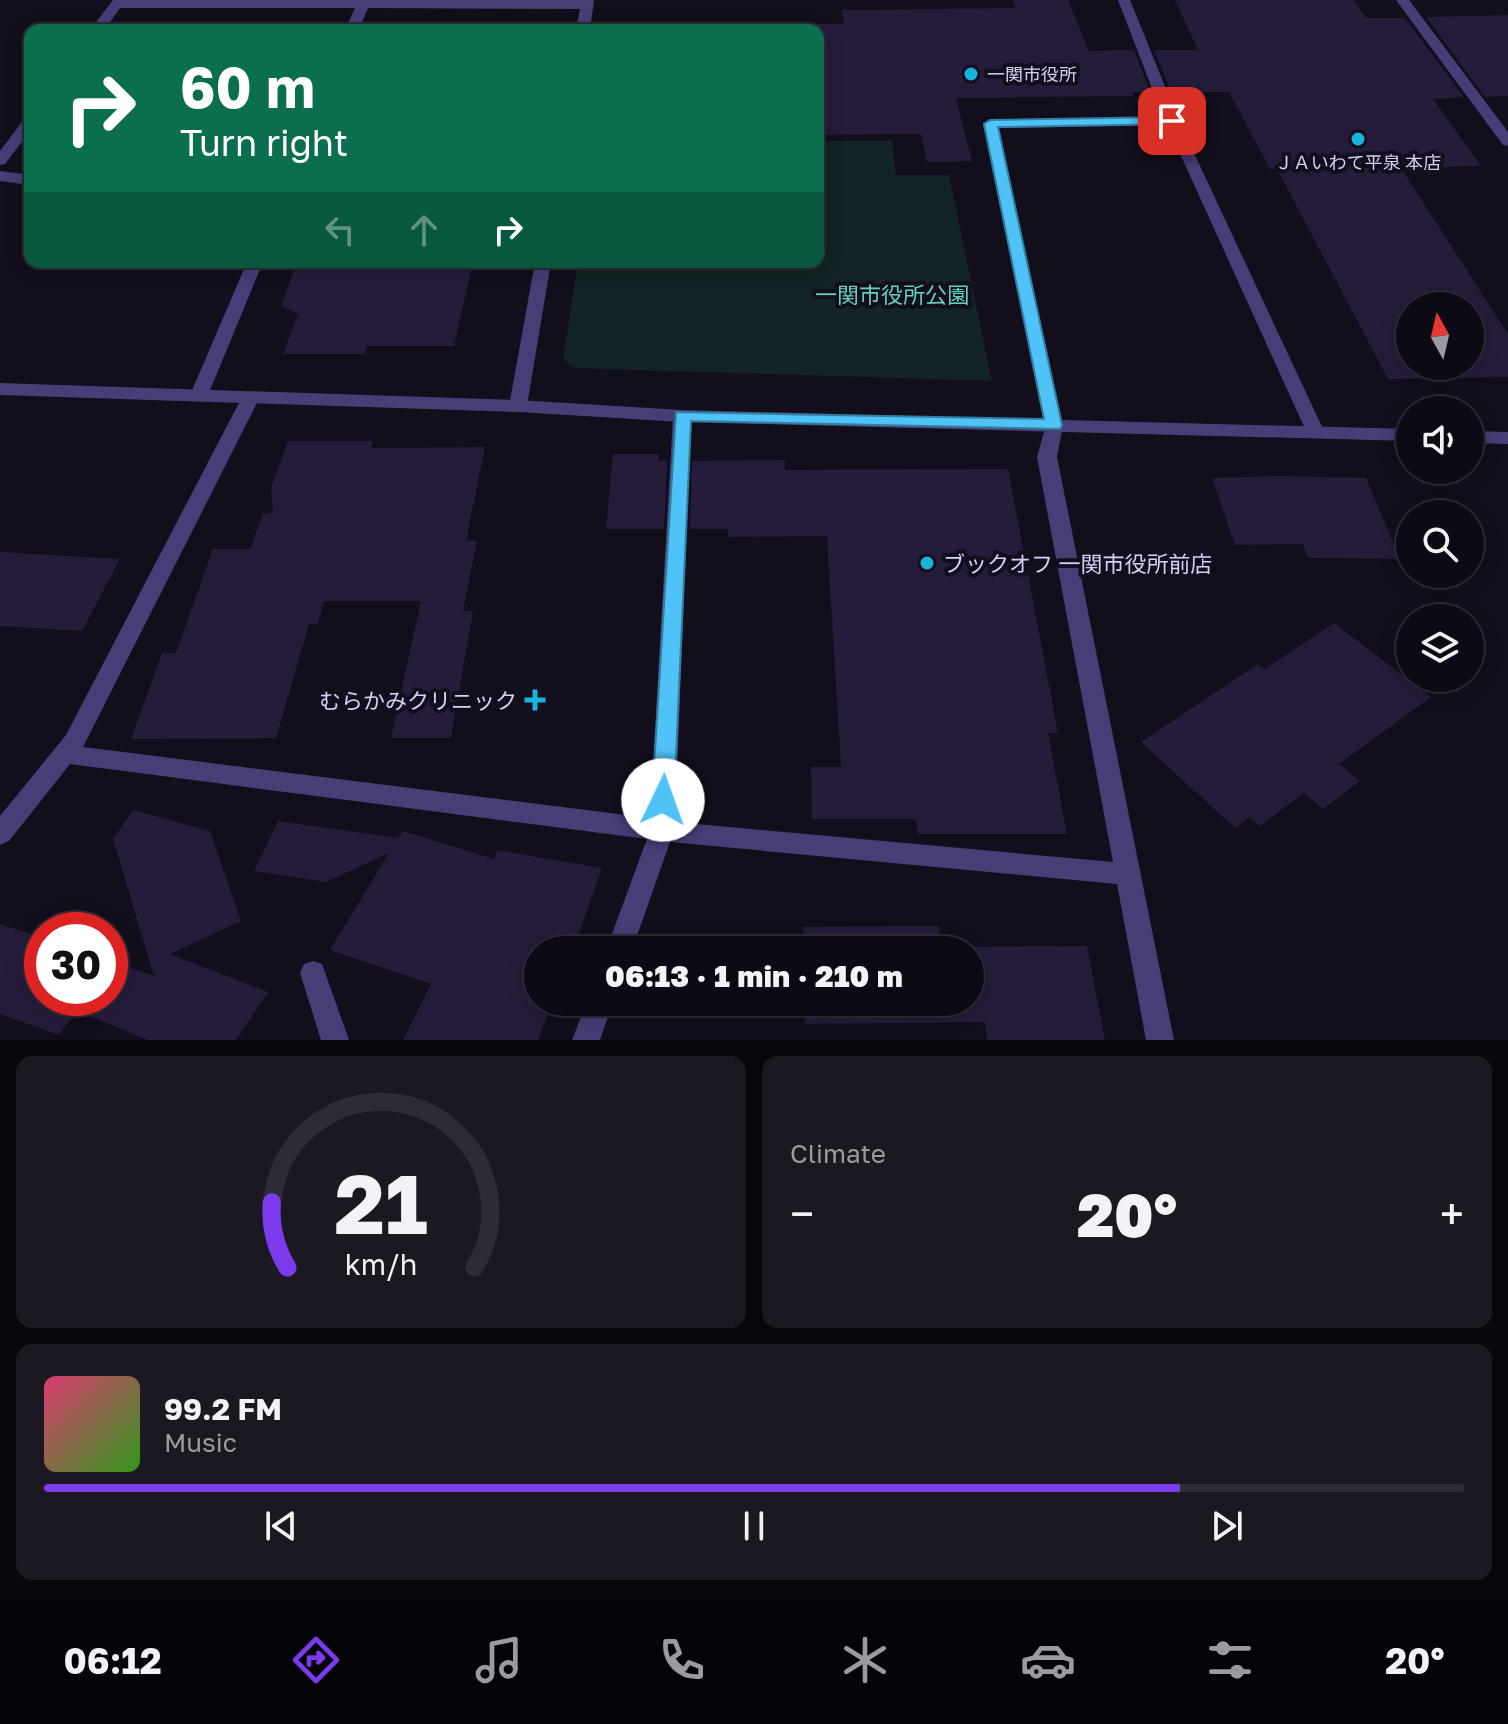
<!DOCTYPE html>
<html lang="en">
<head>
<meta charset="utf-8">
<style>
  body { margin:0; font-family:"Golos Text","Noto Sans JP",sans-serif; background:#1c1822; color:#f1f3f6; height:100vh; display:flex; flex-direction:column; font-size:30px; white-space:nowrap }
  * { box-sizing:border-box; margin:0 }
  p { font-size:26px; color:#9b9aa0 }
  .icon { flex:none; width:44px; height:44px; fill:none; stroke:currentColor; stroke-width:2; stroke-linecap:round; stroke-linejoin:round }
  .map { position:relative; height:1040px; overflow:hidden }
  .sheet { display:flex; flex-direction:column; gap:16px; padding:16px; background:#08060c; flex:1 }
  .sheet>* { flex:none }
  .top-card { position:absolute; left:24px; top:24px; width:800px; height:244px; border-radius:16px; box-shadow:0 4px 20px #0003,0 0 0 2px #2e2b34; background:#0b6e4f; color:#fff; overflow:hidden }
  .needle { width:52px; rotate:352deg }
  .buttons { position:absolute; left:1396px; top:292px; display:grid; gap:16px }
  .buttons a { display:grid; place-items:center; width:88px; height:88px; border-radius:50%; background:#0e0a15; box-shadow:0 4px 20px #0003,0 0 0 2px #2e2b34; font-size:40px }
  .speed { position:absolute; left:24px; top:912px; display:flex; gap:16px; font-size:40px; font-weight:700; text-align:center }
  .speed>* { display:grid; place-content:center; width:104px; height:104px; border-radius:50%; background:#0e0a15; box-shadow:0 4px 20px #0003,0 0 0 2px #2e2b34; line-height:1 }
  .speed .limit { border:12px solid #d22; background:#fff; color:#111 }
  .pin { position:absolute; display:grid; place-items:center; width:68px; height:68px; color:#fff; margin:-34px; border-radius:16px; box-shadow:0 4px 12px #0006 }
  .me { position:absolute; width:88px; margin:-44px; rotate:3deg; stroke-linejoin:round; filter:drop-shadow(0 0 6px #0008) }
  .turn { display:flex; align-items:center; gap:28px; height:168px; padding:0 24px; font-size:36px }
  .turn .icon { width:104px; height:104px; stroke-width:2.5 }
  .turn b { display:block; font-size:56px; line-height:68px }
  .lanes { display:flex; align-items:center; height:76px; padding:0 24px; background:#0003; justify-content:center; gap:40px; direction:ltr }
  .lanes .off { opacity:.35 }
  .big { font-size:60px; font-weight:800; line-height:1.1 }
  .sheet .card { flex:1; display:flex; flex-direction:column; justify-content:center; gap:12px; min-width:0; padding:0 28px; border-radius:16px; background:#1c1822 }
  .sheet .dial { align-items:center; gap:0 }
  .dial svg { height:208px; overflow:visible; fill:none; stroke:#2e2b34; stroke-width:7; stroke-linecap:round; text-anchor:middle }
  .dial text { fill:#f1f3f6; stroke:none }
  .song { display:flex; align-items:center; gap:24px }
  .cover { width:96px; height:96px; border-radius:12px; background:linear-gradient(135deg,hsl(340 70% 55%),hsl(110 70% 35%)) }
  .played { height:8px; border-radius:4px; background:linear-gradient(90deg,#7c3aed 80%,#2e2b34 80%) }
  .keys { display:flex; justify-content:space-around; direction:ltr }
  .heat { display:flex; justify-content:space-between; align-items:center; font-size:44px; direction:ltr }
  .sheet .tiles { flex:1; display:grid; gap:16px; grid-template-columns:1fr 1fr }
  .card:last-child { grid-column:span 2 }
  .trip { position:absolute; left:524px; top:936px; width:460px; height:80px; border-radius:40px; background:#0e0a15; box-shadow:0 4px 20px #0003,0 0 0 2px #2e2b34; font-weight:800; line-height:80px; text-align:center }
  .tab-bar { display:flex; height:128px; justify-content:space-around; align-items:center; background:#060408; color:#9b9aa0 }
  .tab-bar .icon { width:56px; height:56px }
  .tab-bar .current { color:#7c3aed }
  .tab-bar b { font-size:36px; color:#f1f3f6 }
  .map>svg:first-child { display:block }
  .green { fill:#122426 }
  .building { fill:#251c3b; fill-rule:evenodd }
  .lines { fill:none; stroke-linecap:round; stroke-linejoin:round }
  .service { fill:#463e76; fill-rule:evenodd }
  .minor { fill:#463e76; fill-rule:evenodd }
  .tertiary { fill:#463e76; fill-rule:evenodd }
  .route { fill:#4fc3f7; stroke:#337fa1; stroke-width:2 }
  .poi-dot { fill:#19b4db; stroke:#120e1c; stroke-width:3 }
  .labels { text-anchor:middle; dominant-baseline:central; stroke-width:8; stroke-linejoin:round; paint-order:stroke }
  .far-poi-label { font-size:18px; fill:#d8cff9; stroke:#120e1c; text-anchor:start }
  .park-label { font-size:22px; fill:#64d0c0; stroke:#120e1c }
  .poi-label { font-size:22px; fill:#d8cff9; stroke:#120e1c; text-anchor:start }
</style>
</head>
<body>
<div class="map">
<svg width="1508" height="1040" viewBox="0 0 1508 1040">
  <rect width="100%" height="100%" fill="#120e1c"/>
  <path class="green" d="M 818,141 L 892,141 L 896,175 L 949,175 L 992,381 L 573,368 L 563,359 L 578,262 L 818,262 Z"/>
  <path class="building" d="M 1013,0 L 1068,0 L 1089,51 L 1134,50 L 1150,92 L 1132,92 L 1134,96 L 956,98 L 972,161 L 927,162 L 921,134 L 818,135 L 818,24 L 844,24 L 842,10 L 1016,8 Z
    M 1175,0 L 1354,0 L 1366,18 L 1405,18 L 1464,97 L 1433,99 L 1481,166 L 1401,168 L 1508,334 L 1508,377 L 1388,379 L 1277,169 L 1270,169 L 1229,92 L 1171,92 L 1154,50 L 1198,50 ZM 1410,306 L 1470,306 L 1470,366 L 1410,366 Z
    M 1508,15 L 1508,96 L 1485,97 L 1426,17 Z
    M 404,262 L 473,262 L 454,346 L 367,346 L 365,354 L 283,354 L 298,314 L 281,306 L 294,270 L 401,270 Z
    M 288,441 L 373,441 L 371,448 L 485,447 L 466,541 L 477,541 L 463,611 L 473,611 L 451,738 L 391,738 L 421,601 L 324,601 L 318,624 L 309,624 L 276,738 L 131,739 L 162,653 L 176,653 L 213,549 L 250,549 L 263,514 L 273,512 L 271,488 Z
    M 613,454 L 659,454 L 658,461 L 667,461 L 664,529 L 606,529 Z
    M 785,460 L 785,470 L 1008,469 L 1058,733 L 1048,733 L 1067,834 L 918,834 L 916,819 L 812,819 L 811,767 L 841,767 L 827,536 L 728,537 L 728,529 L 690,529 L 692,461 Z
    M 1279,476 L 1366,478 L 1400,559 L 1308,558 L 1303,544 L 1235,545 L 1212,478 Z
    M 0,552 L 120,559 L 82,631 L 0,626 Z
    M 1334,623 L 1431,697 L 1339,764 L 1360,781 L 1323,809 L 1304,793 L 1260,826 L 1250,817 L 1235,828 L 1141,742 L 1258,664 L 1265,669 Z
    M 133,810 L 210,831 L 241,921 L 170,954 L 268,992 L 236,1040 L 148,1040 L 77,1011 L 59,1035 L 0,1014 L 0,924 L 42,938 L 42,998 L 110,998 L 110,961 L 154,976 L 113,839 Z
    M 278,821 L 398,838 L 403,831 L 494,859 L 497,850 L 602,868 L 573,950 L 538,950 L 538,1002 L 552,1002 L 538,1040 L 403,1040 L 431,984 L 330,950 L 389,853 L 326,882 L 254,871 Z
    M 939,926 L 941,947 L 1087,946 L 1105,1040 L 987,1040 L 985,1022 L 805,1024 L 805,1002 L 970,1002 L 970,950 L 803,950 L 803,927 Z"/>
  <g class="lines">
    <path class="service" d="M 1118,0 L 1130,0 L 1179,121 L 1324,431 L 1322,435 L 1315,437 L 1306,431 L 1167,125 L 998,128 L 1063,425 L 1054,431 L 1045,425 L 983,124 L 990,120 L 1163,117 Z
      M 313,961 L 322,964 L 349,1040 L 321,1040 L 300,973 L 304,964 Z"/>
    <path class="minor" d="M 594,0 L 590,30 L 576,30 L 580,9 L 368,8 L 359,30 L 345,30 L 355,8 L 116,8 L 110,4 L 116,0 Z
      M 1396,0 L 1409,0 L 1508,132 L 1508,146 L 1503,145 Z
      M 0,171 L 30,175 L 30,185 L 0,181 Z
      M 247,262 L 263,262 L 208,395 L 199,401 L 193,399 L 190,395 Z
      M 535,262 L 551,262 L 527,406 L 518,412 L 509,406 Z
      M 251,391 L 260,397 L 83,747 L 650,818 L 673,416 L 682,410 L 691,416 L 675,822 L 1113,862 L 1037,457 L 1047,421 L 1061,421 L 1063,425 L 1057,457 L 1174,1040 L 1146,1040 L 1117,884 L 670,842 L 632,950 L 606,950 L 647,839 L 70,764 L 9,841 L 0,845 L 0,816 L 66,735 L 242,397 Z
      M 587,1002 L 613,1002 L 600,1040 L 572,1040 Z"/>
    <path class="tertiary" d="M 113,0 L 126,0 L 104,30 L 90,30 Z
      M 30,117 L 30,131 L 5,164 L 0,165 L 0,151 L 25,118 Z
      M 0,383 L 518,400 L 682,410 L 1410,429 L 1410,441 L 682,422 L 518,412 L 0,395 Z
      M 1470,431 L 1508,432 L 1508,444 L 1470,443 Z"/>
  </g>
  <path class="route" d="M 1172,117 L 1177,118 L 1177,124 L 998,127 L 1062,425 L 1060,429 L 691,421 L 674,800 L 671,807 L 663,809 L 655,807 L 652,800 L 676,412 L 1044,419 L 984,124 L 990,120 Z"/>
  <g class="poi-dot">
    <circle cx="971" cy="74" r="8"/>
    <circle cx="1358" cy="139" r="8"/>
    <circle cx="927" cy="563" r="8"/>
    <path d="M531 688h8v8h8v8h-8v8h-8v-8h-8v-8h8z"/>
  </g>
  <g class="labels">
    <g class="far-poi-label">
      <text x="987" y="74">一関市役所</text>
      <text x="1358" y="162" text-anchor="middle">ＪＡいわて平泉 本店</text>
    </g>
    <g class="park-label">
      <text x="892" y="294">一関市役所公園</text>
    </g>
    <g class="poi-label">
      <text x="943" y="563">ブックオフ 一関市役所前店</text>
      <text x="517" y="700" text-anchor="end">むらかみクリニック</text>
    </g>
  </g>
</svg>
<div class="buttons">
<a><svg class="needle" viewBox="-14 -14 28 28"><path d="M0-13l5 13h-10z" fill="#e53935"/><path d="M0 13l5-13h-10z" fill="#9b9aa0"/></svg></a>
<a><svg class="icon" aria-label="sound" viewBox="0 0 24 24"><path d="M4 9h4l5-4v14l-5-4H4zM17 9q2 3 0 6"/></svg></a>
<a><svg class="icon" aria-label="search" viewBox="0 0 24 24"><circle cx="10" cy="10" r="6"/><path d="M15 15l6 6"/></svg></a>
<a><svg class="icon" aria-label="layers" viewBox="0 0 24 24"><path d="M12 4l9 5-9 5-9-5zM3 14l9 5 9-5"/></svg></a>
</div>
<div class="speed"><div class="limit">30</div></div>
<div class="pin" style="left:1172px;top:121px;background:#d93025"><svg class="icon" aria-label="arrive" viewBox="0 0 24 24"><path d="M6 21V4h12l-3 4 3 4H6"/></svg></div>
<svg class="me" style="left:663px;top:800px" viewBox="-20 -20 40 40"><circle r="19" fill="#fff"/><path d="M0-13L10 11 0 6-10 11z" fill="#4fc3f7"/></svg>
<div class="trip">06:13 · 1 min · 210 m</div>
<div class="top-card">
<div class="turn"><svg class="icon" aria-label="right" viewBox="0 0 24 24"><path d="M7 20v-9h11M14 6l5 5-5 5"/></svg><div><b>60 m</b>Turn right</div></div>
<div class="lanes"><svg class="icon off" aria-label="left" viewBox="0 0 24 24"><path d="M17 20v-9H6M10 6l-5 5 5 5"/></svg><svg class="icon off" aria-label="ahead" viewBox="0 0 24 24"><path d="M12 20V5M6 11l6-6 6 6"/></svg><svg class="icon" aria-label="right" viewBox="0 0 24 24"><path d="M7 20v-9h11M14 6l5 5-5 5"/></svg></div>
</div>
</div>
<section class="sheet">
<div class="tiles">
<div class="card dial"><svg viewBox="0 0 100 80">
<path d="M14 69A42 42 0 1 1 86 69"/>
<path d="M14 69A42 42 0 0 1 8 44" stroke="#7c3aed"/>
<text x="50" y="56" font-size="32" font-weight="700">21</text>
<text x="50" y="72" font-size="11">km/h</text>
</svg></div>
<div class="card"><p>Climate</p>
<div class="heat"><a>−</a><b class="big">20°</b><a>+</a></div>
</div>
<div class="card">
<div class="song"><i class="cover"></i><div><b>99.2 FM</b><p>Music</p></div></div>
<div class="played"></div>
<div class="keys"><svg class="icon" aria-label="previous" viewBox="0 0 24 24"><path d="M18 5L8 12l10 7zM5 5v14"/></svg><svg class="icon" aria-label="pause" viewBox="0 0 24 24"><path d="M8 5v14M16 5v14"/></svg><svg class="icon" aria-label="next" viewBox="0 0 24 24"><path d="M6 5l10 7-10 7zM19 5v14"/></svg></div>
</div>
</div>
</section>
<nav class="tab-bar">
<b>06:12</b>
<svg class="icon current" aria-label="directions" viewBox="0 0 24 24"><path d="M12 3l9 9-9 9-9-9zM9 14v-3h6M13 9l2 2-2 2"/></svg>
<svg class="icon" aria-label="music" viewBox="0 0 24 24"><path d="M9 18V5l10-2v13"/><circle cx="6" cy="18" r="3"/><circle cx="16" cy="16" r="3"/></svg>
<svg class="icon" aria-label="phone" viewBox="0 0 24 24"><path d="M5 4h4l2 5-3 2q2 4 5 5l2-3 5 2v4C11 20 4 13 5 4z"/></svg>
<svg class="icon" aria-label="climate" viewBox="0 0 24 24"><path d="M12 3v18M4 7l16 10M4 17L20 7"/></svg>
<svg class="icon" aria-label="car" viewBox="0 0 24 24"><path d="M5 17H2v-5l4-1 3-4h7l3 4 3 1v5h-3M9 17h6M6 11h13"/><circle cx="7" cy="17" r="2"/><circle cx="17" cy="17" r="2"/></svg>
<svg class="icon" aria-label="filters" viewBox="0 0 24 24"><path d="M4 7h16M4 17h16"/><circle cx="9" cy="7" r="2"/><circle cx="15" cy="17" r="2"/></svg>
<b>20°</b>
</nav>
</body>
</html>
